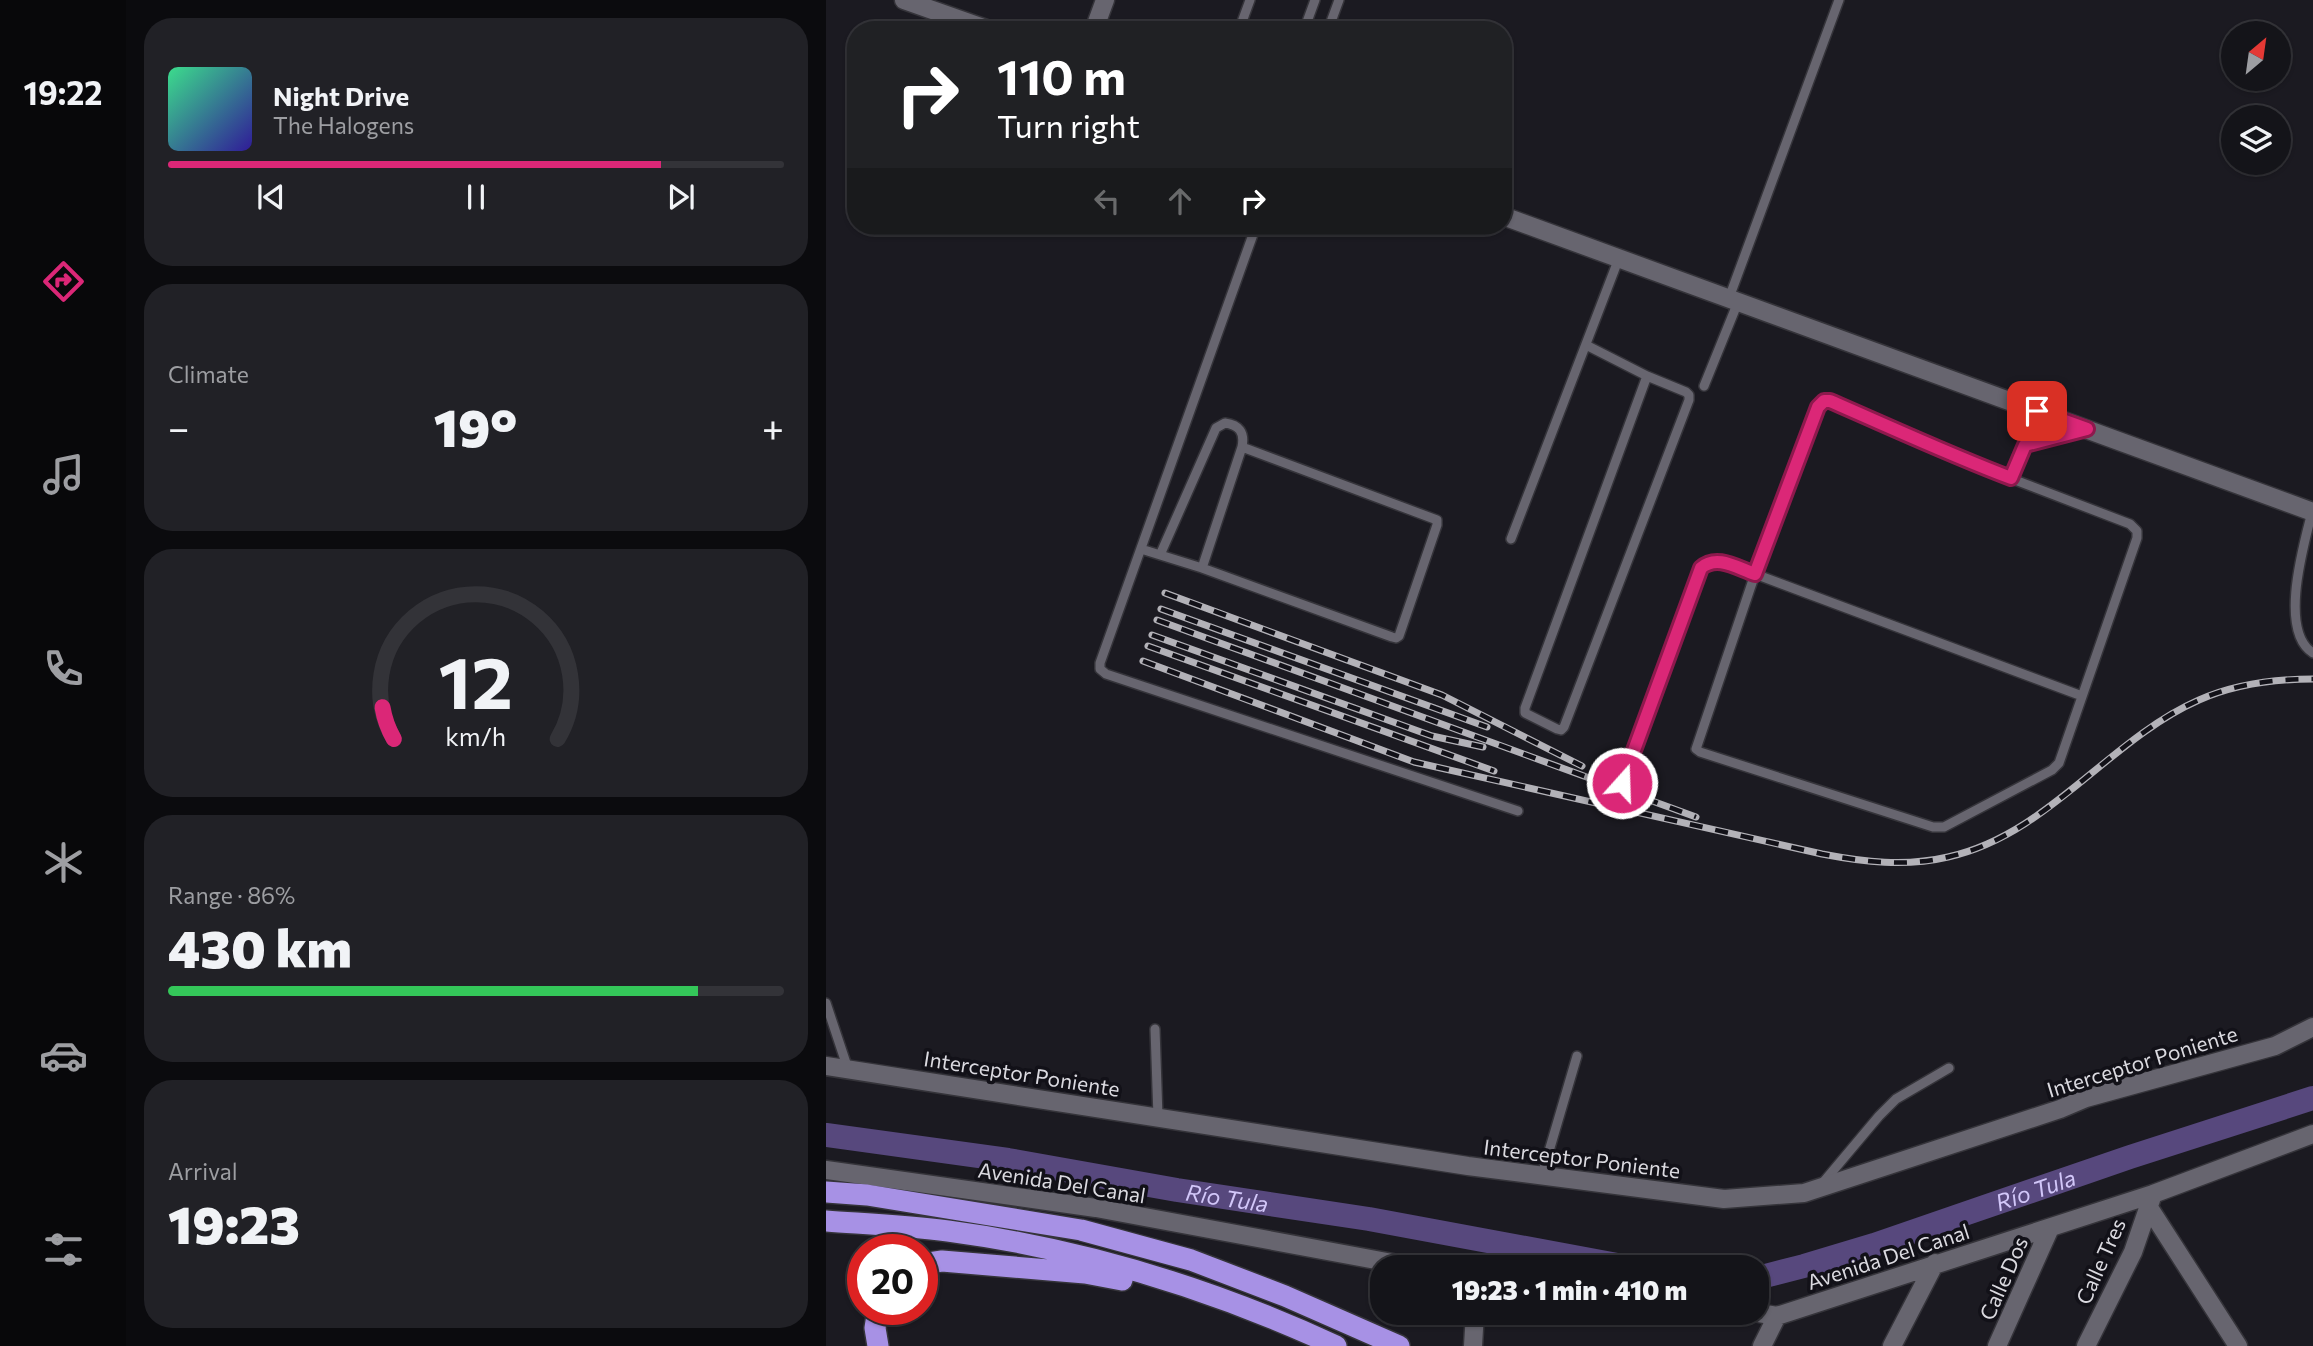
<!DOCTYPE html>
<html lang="en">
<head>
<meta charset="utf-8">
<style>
  body { margin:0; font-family:Commissioner,sans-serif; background:#212126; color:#f1f3f6; height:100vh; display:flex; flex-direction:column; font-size:26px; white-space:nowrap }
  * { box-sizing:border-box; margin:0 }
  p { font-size:23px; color:#9d9ea2 }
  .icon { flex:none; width:38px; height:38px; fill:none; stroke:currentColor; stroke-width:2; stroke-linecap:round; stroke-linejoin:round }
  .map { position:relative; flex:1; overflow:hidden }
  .details { display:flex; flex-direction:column; gap:18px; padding:18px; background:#0b0b0e; width:700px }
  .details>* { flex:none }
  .hud { position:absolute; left:21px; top:21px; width:665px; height:214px; border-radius:28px; box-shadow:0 2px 5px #0004,0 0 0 2px #333338; background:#202124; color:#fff; overflow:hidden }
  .needle { width:46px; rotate:29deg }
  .controls { position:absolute; left:1395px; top:21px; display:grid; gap:14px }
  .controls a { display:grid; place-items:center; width:70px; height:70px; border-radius:50%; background:#141419; box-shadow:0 2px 5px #0004,0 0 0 2px #333338; font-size:35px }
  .speed { position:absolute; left:21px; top:1234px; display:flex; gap:14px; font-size:35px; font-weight:700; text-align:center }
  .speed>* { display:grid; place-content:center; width:91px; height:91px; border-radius:50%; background:#141419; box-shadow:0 2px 5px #0004,0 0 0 2px #333338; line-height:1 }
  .speed .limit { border:10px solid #d22; background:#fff; color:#111 }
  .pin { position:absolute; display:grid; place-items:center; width:60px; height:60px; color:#fff; margin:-30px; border-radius:14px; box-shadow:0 4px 10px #0006 }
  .me { position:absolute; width:77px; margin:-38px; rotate:20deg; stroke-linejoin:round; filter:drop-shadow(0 0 5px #0008) }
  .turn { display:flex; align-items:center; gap:24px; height:147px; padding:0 35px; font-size:32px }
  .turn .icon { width:91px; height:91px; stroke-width:2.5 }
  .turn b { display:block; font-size:49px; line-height:60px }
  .lanes { display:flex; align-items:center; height:66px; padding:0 35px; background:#0003; justify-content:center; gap:35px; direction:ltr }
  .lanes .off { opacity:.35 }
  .big { font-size:52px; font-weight:800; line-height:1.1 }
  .details .tile { flex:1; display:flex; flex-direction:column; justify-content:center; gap:10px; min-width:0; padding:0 24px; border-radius:28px; background:#212126 }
  .details .dial { align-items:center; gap:0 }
  .dial svg { height:182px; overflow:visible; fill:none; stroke:#333338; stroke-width:7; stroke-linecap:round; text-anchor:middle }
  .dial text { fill:#f1f3f6; stroke:none }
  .song { display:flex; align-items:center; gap:21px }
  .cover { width:84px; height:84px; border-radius:10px; background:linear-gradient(135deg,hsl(150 70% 55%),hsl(250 70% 35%)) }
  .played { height:7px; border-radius:4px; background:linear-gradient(90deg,#db2777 80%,#333338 80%) }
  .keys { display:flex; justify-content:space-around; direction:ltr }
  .heat { display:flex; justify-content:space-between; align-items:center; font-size:38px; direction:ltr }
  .charge { height:10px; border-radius:5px; background:linear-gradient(90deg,#34c759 86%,#333338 0) }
  .trip { position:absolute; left:544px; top:1255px; width:399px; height:70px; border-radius:28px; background:#141419; box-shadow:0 2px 5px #0004,0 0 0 2px #333338; font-weight:800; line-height:70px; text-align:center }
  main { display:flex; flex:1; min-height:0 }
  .menu { display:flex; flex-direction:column; width:126px; justify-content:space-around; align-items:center; background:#08080a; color:#9d9ea2 }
  .menu .icon { width:49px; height:49px }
  .menu .current { color:#db2777 }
  .menu b { font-size:32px; color:#f1f3f6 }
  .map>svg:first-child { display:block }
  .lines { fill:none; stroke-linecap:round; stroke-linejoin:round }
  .river { stroke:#57487d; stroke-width:24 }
  .lane-casing { stroke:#35343a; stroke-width:12 }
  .street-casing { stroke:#35343a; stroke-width:21 }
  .highway-casing { stroke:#35343a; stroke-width:24 }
  .lane { stroke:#67656f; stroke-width:9 }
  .street { stroke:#67656f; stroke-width:18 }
  .highway { stroke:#a791e5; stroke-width:21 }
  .rail-casing { stroke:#b3b2b8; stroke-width:7 }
  .rail { stroke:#121118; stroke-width:4.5; stroke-dasharray:13; stroke-linecap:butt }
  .route-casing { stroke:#8e194d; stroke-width:18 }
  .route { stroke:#db2777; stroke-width:12 }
  .labels { text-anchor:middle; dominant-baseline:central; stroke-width:7; stroke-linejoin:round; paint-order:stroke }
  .street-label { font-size:21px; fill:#dbdae0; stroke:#121118 }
  .water-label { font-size:23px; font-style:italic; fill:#d2c7f9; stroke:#121118 }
</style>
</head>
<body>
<main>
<nav class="menu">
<b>19:22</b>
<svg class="icon current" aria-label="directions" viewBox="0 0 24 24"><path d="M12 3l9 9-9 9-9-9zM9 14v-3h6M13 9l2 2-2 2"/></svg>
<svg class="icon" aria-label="music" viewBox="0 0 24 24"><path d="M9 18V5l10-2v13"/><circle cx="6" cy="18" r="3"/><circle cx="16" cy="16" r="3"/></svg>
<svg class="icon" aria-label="phone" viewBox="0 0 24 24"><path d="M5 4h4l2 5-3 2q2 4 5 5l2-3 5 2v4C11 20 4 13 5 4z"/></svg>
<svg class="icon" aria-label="climate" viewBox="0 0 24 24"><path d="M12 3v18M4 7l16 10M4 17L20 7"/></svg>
<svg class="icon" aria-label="car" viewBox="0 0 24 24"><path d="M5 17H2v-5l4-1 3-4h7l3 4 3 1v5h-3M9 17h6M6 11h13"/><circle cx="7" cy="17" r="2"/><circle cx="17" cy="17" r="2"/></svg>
<svg class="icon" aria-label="filters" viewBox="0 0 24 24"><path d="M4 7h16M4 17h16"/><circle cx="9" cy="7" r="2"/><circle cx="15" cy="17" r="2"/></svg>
</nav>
<section class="details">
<div class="tile">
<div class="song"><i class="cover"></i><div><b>Night Drive</b><p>The Halogens</p></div></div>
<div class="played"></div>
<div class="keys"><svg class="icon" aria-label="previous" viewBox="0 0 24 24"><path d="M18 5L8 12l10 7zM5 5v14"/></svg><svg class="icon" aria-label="pause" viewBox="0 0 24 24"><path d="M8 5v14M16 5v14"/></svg><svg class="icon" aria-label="next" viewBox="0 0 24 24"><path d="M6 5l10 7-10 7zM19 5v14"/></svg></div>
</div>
<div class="tile"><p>Climate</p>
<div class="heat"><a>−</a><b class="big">19°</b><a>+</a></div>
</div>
<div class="tile dial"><svg viewBox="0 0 100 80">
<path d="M14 69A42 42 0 1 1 86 69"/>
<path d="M14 69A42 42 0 0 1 9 55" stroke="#db2777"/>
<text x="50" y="56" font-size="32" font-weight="700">12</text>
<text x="50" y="72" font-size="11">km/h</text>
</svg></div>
<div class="tile"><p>Range · 86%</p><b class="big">430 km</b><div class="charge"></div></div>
<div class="tile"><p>Arrival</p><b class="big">19:23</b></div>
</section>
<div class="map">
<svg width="1487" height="1346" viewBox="0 0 1487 1346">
  <rect width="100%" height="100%" fill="#1b1a21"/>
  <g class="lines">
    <g class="river">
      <path id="s1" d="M 0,1135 L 182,1160 L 351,1190 L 543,1219 L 802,1267"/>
      <path id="s2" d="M 931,1276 L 939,1276 L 978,1266 L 1048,1245 L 1304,1157 L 1487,1098"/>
    </g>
    <defs>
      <path id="lane" d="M 416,23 L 444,30
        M 413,30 L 424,0
        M 478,30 L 489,0
        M 502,30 L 513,0
        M 430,226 L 274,663 L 274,669 L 280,674 L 692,811
        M 903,298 L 1013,0
        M 760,345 L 821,376
        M 821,376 L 860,392 L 863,395 L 863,400 L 738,727 L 735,730 L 731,729 L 699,713 L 699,708 Z
        M 878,386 L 912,302
        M 998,401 L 1004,401 L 1097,440 L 1134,459 L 1304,524 L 1311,531 L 1311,538 L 1233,763 L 1226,770 L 1118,827 L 1107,827 L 874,752 L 870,749 L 929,574 L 992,407 Z
        M 1185,478 L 1199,445 L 1257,430
        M 1486,512 C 1478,544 1452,631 1487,653
        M 685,539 L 793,258
        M 315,549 L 376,568 L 566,637 L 570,638 L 573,636 L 611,525 L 611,520 L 416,447
        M 334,555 L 390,428 L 399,423 C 413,425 419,432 416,447 L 376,568
        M 796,783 L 875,568 C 891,554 912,568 929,574 L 1256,696
        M 0,1003 L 22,1069
        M 329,1029 L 332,1117
        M 716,1175 L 751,1056
        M 995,1185 L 1053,1116 L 1070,1099 L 1123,1068"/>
      <path id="street" d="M 78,0 L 163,30
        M 268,30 L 279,0
        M 677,216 L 1487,512
        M 0,1066 L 642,1166 L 898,1199 L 978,1193 L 1234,1109 L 1260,1098 L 1449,1046 L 1487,1027
        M 0,1170 L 270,1208 L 588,1267
        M 1322,1206 L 1412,1346
        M 927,1312 L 951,1316 L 1327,1194 L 1487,1134
        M 647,1346 L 649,1312
        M 936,1346 L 951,1316
        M 1066,1346 L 1109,1263
        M 1171,1346 L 1224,1228
        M 1260,1346 L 1307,1252 L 1327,1194"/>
      <path id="highway" d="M 0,1192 L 41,1195 L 255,1230 L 365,1260 L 459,1296 L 573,1346
        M 0,1221 C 41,1224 82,1226 122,1231 C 257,1249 387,1289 510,1346
        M 96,1264 L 116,1261 L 259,1273 L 296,1280
        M 52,1346 L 49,1328 L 52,1309"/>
    </defs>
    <use href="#lane" class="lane-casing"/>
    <use href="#street" class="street-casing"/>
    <use href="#highway" class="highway-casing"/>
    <use href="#lane" class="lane"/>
    <use href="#street" class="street"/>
    <use href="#highway" class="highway"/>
    <defs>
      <path id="rail" d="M 339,593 L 616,695 L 756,766
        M 335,609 L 661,727
        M 331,620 L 870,817
        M 326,635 L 606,736 L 657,747
        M 322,646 L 668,771
        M 317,661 L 588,762 L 996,854 C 1038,862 1079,867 1122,857 C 1222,835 1282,740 1373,700 C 1409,684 1448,679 1487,679"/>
    </defs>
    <use href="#rail" class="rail-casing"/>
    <use href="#rail" class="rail"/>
  </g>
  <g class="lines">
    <defs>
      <path id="route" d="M 796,783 L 875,568 C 891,554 911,568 929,574 L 992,407 L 998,401 L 1004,401 C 1064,427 1124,455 1185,478 L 1199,445 L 1261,429 L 1211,411"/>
    </defs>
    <use href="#route" class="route-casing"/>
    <use href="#route" class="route"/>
  </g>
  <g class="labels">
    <g class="street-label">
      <text transform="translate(1316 1061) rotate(-17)">Interceptor Poniente</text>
      <text transform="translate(196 1073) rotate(9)">Interceptor Poniente</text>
      <text transform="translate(756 1158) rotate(7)">Interceptor Poniente</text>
      <text transform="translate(236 1182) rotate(9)">Avenida Del Canal</text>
      <text transform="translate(1062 1256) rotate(-18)">Avenida Del Canal</text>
      <text transform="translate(1274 1261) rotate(-66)">Calle Tres</text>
      <text transform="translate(1177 1278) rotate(-66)">Calle Dos</text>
    </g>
    <g class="water-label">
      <text stroke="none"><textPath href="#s2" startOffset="292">Río Tula</textPath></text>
      <text stroke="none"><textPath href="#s1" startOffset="406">Río Tula</textPath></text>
    </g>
  </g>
</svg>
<div class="controls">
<a><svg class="needle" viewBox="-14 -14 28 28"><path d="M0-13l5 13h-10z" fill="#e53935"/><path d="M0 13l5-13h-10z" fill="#9d9ea2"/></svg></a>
<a><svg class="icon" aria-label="layers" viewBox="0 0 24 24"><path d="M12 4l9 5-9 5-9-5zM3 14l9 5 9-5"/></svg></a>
</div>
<div class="speed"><div class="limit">20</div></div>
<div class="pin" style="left:1211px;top:411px;background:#d93025"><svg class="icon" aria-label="arrive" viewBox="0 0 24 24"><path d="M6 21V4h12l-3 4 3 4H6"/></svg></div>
<svg class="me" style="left:796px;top:783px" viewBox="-20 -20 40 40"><circle r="17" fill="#db2777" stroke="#fff" stroke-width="3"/><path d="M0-11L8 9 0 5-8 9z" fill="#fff"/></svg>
<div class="trip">19:23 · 1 min · 410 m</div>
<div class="hud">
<div class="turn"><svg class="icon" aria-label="right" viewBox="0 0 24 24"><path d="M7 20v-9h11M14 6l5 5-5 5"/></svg><div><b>110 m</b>Turn right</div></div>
<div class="lanes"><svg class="icon off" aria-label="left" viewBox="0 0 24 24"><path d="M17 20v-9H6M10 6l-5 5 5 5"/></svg><svg class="icon off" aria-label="ahead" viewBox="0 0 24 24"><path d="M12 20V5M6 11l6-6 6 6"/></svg><svg class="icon" aria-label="right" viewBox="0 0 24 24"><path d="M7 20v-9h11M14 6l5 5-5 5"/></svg></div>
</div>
</div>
</main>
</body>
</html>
